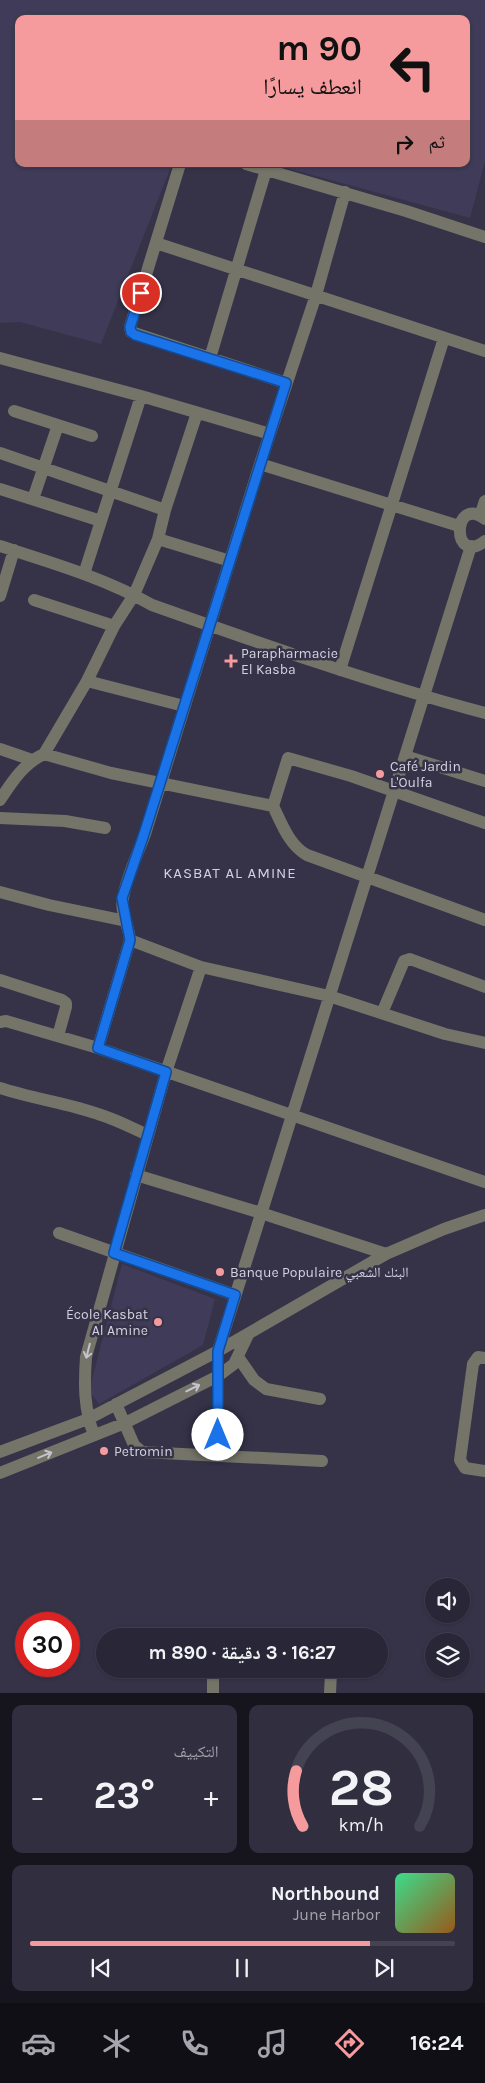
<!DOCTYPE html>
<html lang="ar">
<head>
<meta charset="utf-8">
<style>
  body { margin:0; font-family:Karla,"Noto Naskh Arabic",sans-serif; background:#302e3f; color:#f1f3f6; direction:rtl; height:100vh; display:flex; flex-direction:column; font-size:19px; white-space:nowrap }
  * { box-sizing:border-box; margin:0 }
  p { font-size:16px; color:#a5a5ad }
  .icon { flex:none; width:28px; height:28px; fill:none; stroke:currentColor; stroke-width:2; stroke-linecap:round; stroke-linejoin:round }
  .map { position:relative; height:1693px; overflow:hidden; direction:ltr }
  .side { display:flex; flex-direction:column; gap:12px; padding:12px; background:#16151e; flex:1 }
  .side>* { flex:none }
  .banner { position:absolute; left:15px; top:15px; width:455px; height:152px; border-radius:10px; box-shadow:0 1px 4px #0004,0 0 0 1px #444352; direction:rtl; background:#f59b9d; color:#111; overflow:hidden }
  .controls { position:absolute; left:425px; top:1578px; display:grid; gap:10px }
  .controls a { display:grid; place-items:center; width:45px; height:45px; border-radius:50%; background:#282637; box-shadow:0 1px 4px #0004,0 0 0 1px #444352; font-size:25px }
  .speed { position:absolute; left:15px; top:1612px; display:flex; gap:10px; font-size:25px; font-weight:700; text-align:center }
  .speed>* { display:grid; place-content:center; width:65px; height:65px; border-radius:50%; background:#282637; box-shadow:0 1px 4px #0004,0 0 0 1px #444352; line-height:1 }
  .speed .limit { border:8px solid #d22; background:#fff; color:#111 }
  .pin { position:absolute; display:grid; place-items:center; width:42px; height:42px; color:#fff; margin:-21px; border:2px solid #fff; border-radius:50%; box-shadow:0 1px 5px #0007 }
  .me { position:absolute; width:55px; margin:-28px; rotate:0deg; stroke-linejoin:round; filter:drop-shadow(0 0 4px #0008) }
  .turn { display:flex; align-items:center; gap:18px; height:105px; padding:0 25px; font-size:22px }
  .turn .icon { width:65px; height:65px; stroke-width:2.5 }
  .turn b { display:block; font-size:35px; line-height:42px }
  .then { display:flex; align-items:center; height:48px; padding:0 25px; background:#0003; gap:10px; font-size:19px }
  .big { font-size:38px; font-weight:700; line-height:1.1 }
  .side .tile { flex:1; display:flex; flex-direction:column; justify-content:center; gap:8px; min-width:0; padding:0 18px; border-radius:10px; background:#302e3f }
  .side .dial { align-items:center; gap:0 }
  .dial svg { height:130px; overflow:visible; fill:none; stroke:#444352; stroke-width:7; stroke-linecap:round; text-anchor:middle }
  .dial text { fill:#f1f3f6; stroke:none }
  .song { display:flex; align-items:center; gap:15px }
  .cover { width:60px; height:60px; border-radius:8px; background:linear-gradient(135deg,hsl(150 70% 55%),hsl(30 70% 35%)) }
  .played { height:5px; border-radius:2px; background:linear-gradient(90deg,#f59b9d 80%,#444352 80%) }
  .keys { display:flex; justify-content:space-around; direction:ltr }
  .heat { display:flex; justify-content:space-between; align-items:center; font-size:28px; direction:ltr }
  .side .tiles { flex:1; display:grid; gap:12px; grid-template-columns:1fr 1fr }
  .tile:last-child { grid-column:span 2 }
  .trip { position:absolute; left:96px; top:1628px; width:292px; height:50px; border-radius:25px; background:#282637; box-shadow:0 1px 4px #0004,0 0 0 1px #444352; font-weight:700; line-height:50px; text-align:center; direction:rtl }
  .tabs { display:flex; height:80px; justify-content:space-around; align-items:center; background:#100f16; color:#a5a5ad }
  .tabs .icon { width:35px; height:35px }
  .tabs .active { color:#f59b9d }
  .tabs b { font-size:22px; color:#f1f3f6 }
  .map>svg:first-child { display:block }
  .built { fill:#3f3b58 }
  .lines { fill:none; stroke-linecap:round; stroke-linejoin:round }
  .minor { stroke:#757469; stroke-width:12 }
  .oneway { stroke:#c5c4ce }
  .route-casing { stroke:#114b97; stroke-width:12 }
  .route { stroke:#1a73e8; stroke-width:9 }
  .poi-dot { fill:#f59b9d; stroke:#363349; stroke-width:2 }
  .labels { text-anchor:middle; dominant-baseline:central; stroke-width:5; stroke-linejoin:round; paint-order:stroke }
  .poi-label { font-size:14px; fill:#d3d2e0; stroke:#363349; text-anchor:start }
  .neighbourhood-label { font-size:15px; letter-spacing:1px; fill:#d3d2e0; stroke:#363349 }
</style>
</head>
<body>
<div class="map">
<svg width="485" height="1693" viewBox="0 0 485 1693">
  <rect width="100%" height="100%" fill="#363349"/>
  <path class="built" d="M 0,0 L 485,0 L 485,161 L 470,218 L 272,164 L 466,164 L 466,19 L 19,19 L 19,164 L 172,164 L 101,344 L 20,322 L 0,323 Z
    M 122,1264 L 215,1299 L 203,1345 L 99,1404 L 89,1391 Z"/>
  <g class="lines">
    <path class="minor" d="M 180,164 L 130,327 L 131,332 L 286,383
      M 246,164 L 406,211 L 485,237
      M 156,243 L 485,351
      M 0,358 L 141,396 L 270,434
      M 210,358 L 266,170
      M 14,411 L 92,436
      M 197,413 L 165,510 L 158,539 L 134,595 L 114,626 L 87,681 L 44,754 L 111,773 L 273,806 C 282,824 289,845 307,855 L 485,920
      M 0,453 L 165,510
      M 260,464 L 459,526
      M 0,489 L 101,521
      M 33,499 L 58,425
      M 480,516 L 485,501
      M 485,519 C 452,494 451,567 485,541
      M 158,539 L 230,561
      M 0,546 C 52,563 105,578 152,605 C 262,644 372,683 485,713
      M 84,574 L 141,396
      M 0,596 L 14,550
      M 34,600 L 114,626
      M 340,670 L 444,338
      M 87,681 L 184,706
      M 0,749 L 32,760
      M 405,756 L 485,781
      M 0,800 C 12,782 23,764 44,754
      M 273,806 L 288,758 L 351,776 L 485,823
      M 0,818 L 65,821 L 105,828
      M 0,892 L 49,905 L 126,921
      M 130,940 L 201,967 L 329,996 L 445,1034 L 485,1043
      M 0,980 L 62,1000 L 66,1003 L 66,1007 L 58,1036
      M 382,1013 L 404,961 L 410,959 L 485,987
      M 0,1022 L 6,1021 L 98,1048 L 485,1182
      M 98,1048 L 130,940 C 129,926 120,912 123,898 C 126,879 138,853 145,834 L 260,464 L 316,295 L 345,192
      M 0,1088 C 33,1099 68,1103 101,1115 C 117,1120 132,1128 148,1135
      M 136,1175 L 261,1213 L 386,1254
      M 59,1233 L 235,1295
      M 238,1357 L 254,1380 L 266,1389 L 320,1399
      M 485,1358 L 478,1357 L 473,1364 L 460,1460 L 465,1468 L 485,1471
      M 116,1404 L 134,1445 L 142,1452 L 322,1461
      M 94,1435 C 84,1409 84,1385 86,1357 L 166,1072 L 201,967
      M 0,1452 L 88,1419 L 218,1351 L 386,1254 L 444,1229 L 485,1215
      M 218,1455 L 218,1351 L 471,546
      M 0,1473 L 125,1423 L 218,1376 L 234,1364 L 248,1335
      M 329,1669 L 331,1673 L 330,1693
      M 213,1693 L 213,1669"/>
  </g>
  <defs><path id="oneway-shaft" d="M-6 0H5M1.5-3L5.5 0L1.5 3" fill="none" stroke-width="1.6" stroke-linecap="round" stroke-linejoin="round" transform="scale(1.25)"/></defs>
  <g class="oneway">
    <use href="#oneway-shaft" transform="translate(88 1351) rotate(104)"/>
    <use href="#oneway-shaft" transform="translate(193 1388) rotate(-26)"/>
    <use href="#oneway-shaft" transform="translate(45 1455) rotate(-22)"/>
  </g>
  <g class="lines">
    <defs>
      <path id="route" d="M 141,293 L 130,327 L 131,332 L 135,335 L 286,383 L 144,834 L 122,898 L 130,940 L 98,1048 L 166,1072 L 114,1253 L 235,1295 L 218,1351 L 218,1435"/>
    </defs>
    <use href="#route" class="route-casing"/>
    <use href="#route" class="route"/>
  </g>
  <g class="poi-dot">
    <path d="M228.5 653.5h5v5h5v5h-5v5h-5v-5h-5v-5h5z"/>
    <circle cx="380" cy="774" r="5"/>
    <circle cx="220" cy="1272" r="5"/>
    <circle cx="158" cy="1322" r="5"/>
    <circle cx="104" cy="1451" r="5"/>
  </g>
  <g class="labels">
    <g class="poi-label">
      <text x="241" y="653">Parapharmacie<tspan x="241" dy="16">El Kasba</tspan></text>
      <text x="390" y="766">Café Jardin<tspan x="390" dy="16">L'Oulfa</tspan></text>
      <text x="230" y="1272">Banque Populaire البنك الشعبي</text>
      <text x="148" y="1314" text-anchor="end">École Kasbat<tspan x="148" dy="16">Al Amine</tspan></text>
      <text x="114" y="1451">Petromin</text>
    </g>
    <g class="neighbourhood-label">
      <text x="230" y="873">KASBAT AL AMINE</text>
    </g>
  </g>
</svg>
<div class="controls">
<a><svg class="icon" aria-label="sound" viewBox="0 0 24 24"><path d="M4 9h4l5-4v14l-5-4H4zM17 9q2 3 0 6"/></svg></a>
<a><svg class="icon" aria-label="layers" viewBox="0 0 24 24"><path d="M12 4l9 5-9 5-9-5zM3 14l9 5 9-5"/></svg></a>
</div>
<div class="speed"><div class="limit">30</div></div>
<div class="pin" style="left:141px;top:293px;background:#d93025"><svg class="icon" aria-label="arrive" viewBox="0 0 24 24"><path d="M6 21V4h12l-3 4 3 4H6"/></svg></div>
<svg class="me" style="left:218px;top:1435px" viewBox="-20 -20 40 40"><circle r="19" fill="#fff"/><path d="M0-13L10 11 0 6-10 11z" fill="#1a73e8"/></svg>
<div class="trip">16:27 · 3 دقيقة · 890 m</div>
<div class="banner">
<div class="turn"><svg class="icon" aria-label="left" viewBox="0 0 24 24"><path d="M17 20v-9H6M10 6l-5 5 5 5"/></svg><div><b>90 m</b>انعطف يسارًا</div></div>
<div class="then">ثم<svg class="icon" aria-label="right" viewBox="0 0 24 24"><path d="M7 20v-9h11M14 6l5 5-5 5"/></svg></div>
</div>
</div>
<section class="side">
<div class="tiles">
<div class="tile dial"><svg viewBox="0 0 100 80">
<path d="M14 69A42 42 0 1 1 86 69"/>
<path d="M14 69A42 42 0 0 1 10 35" stroke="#f59b9d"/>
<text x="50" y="56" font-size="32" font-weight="700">28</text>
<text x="50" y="72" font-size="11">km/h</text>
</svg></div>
<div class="tile"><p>التكييف</p>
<div class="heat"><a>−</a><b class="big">23°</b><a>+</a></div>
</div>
<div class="tile">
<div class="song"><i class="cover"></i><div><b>Northbound</b><p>June Harbor</p></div></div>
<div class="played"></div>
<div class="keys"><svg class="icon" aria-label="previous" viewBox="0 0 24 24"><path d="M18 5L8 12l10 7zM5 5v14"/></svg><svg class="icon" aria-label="pause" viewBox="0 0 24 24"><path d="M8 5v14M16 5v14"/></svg><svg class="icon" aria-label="next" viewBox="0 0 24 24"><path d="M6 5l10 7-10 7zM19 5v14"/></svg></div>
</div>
</div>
</section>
<nav class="tabs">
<b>16:24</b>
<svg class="icon active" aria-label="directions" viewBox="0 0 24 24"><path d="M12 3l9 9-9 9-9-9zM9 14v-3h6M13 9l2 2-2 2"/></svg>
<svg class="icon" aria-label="music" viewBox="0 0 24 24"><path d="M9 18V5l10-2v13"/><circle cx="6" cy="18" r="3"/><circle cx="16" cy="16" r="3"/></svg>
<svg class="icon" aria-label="phone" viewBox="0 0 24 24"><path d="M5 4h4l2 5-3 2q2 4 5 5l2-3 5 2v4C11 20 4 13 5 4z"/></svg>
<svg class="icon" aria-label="climate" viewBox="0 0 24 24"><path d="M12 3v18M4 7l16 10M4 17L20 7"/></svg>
<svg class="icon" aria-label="car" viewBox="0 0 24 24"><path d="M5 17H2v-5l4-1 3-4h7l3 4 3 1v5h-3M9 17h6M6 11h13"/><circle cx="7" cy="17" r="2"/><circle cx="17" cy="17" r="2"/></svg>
</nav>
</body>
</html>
